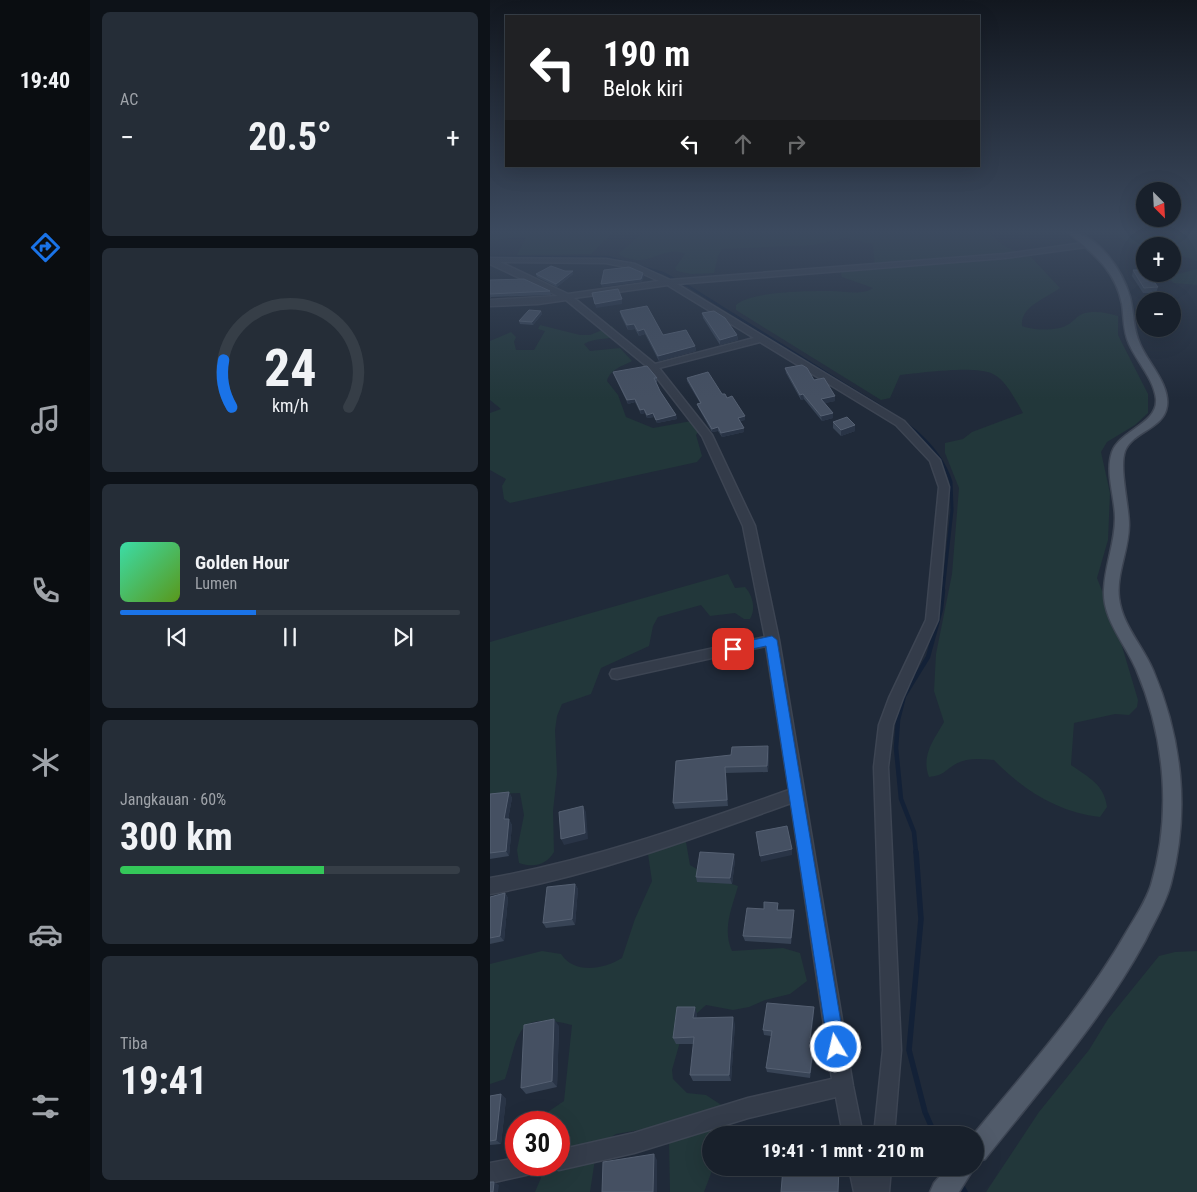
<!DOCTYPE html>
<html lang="id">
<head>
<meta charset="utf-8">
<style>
  body { margin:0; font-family:"Roboto Condensed",sans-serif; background:#252d37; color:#f1f3f6; height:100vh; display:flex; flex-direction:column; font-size:19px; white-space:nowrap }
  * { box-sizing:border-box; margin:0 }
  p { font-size:16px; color:#9fa3a9 }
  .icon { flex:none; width:28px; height:28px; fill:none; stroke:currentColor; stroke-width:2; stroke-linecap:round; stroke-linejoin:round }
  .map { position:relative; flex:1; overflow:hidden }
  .drawer { display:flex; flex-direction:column; gap:12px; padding:12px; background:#0d1218; width:400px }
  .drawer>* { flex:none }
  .banner { position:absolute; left:15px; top:15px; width:475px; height:152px; border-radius:0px; box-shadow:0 5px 20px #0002,0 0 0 1px #363e47; background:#202124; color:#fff; overflow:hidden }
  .needle { width:32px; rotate:156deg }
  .tools { position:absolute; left:646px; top:182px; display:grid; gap:10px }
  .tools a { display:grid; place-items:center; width:45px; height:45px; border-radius:50%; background:#18202b; box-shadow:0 5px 20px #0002,0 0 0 1px #363e47; font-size:25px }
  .speed { position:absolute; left:15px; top:1111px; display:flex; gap:10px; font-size:25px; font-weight:700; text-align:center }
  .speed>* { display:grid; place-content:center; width:65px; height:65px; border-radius:50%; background:#18202b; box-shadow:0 5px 20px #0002,0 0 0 1px #363e47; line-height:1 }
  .speed .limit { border:8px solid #d22; background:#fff; color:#111 }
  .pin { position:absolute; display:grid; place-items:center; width:42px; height:42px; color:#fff; margin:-21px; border-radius:10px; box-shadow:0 2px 8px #0006 }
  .me { position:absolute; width:55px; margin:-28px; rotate:351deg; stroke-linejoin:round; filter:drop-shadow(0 0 4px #0008) }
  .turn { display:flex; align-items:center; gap:18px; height:105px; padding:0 15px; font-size:22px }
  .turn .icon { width:65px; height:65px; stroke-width:2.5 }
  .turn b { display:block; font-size:35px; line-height:42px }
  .lanes { display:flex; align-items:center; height:48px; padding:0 15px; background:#0003; justify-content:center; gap:25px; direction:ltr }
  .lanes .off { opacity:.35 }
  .big { font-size:38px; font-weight:700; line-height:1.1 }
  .drawer .tile { flex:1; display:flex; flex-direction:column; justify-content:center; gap:8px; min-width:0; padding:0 18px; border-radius:8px; background:#252d37 }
  .drawer .dial { align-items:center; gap:0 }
  .dial svg { height:130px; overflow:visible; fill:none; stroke:#363e47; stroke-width:7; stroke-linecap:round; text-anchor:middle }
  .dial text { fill:#f1f3f6; stroke:none }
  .song { display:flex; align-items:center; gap:15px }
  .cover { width:60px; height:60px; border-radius:8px; background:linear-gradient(135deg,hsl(160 70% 55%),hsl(90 70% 35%)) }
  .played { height:5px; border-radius:2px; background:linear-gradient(90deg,#1a73e8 40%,#363e47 40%) }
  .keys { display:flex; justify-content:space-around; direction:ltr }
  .heat { display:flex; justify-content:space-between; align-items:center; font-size:28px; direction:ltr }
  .charge { height:8px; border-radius:4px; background:linear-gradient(90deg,#34c759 60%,#363e47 0) }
  .trip { position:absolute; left:212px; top:1126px; width:282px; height:50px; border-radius:25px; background:#18202b; box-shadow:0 5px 20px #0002,0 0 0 1px #363e47; font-weight:700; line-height:50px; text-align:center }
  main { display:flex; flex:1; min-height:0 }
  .tab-bar { display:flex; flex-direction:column; width:90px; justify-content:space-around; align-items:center; background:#0a0d11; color:#9fa3a9 }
  .tab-bar .icon { width:35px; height:35px }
  .tab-bar .current { color:#1a73e8 }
  .tab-bar b { font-size:22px; color:#f1f3f6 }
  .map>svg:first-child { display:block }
  .green { fill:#22373a }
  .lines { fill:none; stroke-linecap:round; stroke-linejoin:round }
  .stream-far3 { stroke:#132137; stroke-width:2.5 }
  .stream-far2 { stroke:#132137; stroke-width:3 }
  .stream-far1 { stroke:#132137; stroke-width:4.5 }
  .stream { stroke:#132137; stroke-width:5.5 }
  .minor-casing { stroke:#3d4553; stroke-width:3 }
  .major-casing { stroke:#3d4553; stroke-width:3 }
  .minor { fill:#343c4a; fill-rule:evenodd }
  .major { fill:#515b6a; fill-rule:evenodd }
  .wall { fill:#384456 }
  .shaded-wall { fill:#293446 }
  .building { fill:#455062; stroke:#556072 }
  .route { fill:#1a73e8; stroke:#114b97 }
</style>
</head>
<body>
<main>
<nav class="tab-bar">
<b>19:40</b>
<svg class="icon current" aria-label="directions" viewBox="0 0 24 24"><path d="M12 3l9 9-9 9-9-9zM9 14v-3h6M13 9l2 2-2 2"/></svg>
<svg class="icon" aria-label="music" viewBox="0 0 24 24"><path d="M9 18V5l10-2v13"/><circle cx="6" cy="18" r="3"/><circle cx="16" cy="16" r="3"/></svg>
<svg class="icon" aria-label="phone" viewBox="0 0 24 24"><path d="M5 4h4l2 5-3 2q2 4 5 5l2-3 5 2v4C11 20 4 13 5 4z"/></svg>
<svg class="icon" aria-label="climate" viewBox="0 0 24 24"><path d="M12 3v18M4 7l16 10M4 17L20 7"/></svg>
<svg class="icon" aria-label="car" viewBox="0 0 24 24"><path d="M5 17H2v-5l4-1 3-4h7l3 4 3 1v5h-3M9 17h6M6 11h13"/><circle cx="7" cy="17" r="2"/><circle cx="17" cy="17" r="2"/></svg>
<svg class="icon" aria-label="filters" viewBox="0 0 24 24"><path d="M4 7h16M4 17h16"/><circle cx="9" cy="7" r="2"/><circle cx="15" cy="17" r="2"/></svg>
</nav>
<section class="drawer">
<div class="tile"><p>AC</p>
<div class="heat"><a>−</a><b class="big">20.5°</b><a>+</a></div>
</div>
<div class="tile dial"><svg viewBox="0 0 100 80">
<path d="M14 69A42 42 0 1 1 86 69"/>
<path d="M14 69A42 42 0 0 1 9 40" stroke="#1a73e8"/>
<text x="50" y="56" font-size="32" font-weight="700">24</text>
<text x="50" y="72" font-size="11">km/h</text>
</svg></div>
<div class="tile">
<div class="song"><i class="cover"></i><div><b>Golden Hour</b><p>Lumen</p></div></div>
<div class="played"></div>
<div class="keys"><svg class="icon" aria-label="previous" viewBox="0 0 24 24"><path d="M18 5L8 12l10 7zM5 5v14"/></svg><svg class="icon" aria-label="pause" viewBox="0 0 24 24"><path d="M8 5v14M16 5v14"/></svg><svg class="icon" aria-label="next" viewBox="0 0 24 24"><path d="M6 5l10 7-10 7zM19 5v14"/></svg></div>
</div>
<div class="tile"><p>Jangkauan · 60%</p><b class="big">300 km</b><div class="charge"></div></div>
<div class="tile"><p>Tiba</p><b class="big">19:41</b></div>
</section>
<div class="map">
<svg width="707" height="1192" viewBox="0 0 707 1192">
  <rect width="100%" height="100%" fill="#202a39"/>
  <path class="green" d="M 0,232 L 123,232 L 101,254 L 27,255 L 36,237 L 0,240 Z
    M 154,232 L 497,232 L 514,246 L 541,257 L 570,288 C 557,298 530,306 532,326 C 544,331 569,331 579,324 C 584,321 587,316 592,314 C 604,310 617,313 628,316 L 628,335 L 658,394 L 658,413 L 645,425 L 617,442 L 611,452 L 620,493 L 618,540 L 607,578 L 626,626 L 648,700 L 647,707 L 639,715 L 625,714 L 584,723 L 581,765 C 599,778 614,784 617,807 L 610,817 C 568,812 533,790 504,760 C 490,759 477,757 464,765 C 453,772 454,775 439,777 C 431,756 443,741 454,722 L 444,691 L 446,654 L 462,574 L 469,488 L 455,453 L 455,443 L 473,439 L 482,432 L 533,413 C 526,401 516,380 503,374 C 485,365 431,373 410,375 L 400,398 L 391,400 L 246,310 L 246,305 C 261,291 320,291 341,291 C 354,291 372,296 383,288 L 352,277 L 351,273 L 354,270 L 385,268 L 383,244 L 355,238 L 324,245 L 232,249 L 228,256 L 224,273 L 201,274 L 187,271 L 185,268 L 195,254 C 179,246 166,259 151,260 C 145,261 137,258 131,256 L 129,253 Z
    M 628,232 L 672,232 L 682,239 L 688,238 L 681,232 L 707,232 L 707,261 L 683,253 L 682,246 C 663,246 642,249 626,234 Z
    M 707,269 L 707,285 L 684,283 L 679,279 L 681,276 Z
    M 50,325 L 90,335 L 100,335 L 122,326 L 129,334 C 119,341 105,337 94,344 L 100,351 L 130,348 L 142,361 C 133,366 120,369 117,381 L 128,395 L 136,417 L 163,428 L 207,420 L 214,423 L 206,435 L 212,456 L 207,462 L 20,503 L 14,499 L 12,486 L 16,479 L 0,470 L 0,413 L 11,409 L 0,400 L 0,341 L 21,332 L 26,337 L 24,342 L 26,350 L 44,350 L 55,331 L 48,329 Z
    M 238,574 L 245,588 L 255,587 C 263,596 266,609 260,619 L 254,619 L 245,613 L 220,616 L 211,605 L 168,617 L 163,626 L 159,646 L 111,668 L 101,694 L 72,704 L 67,716 L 65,730 L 67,774 L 63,811 L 64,852 C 56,865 44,868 29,863 L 27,850 L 34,815 L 30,793 L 0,794 L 0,642 Z
    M 189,839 L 196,842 L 200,865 L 220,877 L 248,886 C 242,908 232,929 242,951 L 293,948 L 310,953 L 317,981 L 300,994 L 275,1000 L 259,1007 L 243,1010 L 216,1005 L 195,1024 L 182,1070 L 183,1079 L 197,1093 L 216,1095 L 239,1110 L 232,1135 L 221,1135 L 223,1168 L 214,1192 L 180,1192 L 179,1141 L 167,1127 L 126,1134 L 107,1146 L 100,1192 L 45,1192 L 51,1178 L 48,1165 L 69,1165 L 69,1122 L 46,1122 L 49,1118 L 74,1101 L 82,1025 C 24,1011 30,1033 15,1079 L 0,1084 L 0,964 L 52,951 L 71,954 C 85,975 114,969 132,958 L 145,919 L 162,881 L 158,854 L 165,848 Z
    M 707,951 L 707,1192 L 496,1192 L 549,1112 L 599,1050 L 618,1019 L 669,956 L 685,952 Z"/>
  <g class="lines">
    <path class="stream-far3" d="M 0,257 L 118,257 L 173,273 L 198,286 L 362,389"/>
    <path class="stream-far2" d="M 360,388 C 399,412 446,435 461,482
      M 453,591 L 462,510 L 461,482"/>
    <path class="stream-far1" d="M 426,853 L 424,832 L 411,799 L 406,748 L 408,720 L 414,696 L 438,657 L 451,609 L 453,590"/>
    <path class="stream" d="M 426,852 L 431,919 L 419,1050 L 435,1112 L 445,1135
      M 470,1183 L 475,1192"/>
    <defs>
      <path id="minor" d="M 600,242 L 604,244 L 603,246 L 515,258 L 187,284 L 414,421 L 450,460 L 459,487 L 448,620 L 413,698 L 403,725 L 398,767 L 411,1050 L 404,1135 L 384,1135 L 393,1050 L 384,767 L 389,725 L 399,698 L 436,620 L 449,487 L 440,461 L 406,425 L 270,342 L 169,368 L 222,435 L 265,526 L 289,640 L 363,1086 L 373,1135 L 353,1135 L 346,1097 L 258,1118 L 144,1153 L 69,1170 L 62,1167 L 61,1165 L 69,1165 L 69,1150 L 144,1133 L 258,1098 L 342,1079 L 301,803 C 202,839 104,875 0,894 L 0,878 C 103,860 200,825 299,790 L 276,646 L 127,679 L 122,678 L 120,674 L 122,670 L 127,669 L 275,637 L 253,526 L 212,436 L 160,369 L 76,300 L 48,304 L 0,306 L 0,300 L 68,296 L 0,264 L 0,258 L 116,259 L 145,264 L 180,280 L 515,254 ZM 10,262 L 116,263 L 140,268 L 169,281 L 78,294 ZM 178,285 L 179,286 L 264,338 L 165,364 L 84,298 Z
        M 26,1158 L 26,1165 L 52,1165 L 49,1172 L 0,1183 L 0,1163 Z
        M 359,1168 L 379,1168 L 380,1173 L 381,1168 L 401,1168 L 399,1192 L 364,1192 Z"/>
      <path id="major" d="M 578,232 C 607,232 633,271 640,297 C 644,313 643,329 650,344 C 658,363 680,384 677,406 C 674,429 643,431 635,451 C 629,468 639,505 639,525 C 639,550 626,574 629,598 C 632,625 653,646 663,670 C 692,738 700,811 681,883 C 676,903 664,922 655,941 C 612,1020 551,1088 495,1159 L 486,1162 L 486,1135 L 483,1135 C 537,1069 595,1005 637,931 C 646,916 656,901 661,885 C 682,814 675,737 646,669 C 635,643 612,619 614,589 C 615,565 625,543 625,518 C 625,498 615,472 622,452 C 630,430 668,424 666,399 C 664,379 647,362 639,344 C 633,331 634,318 632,304 C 625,269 603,254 578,232 Z
        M 457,1168 L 484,1168 L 469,1192 L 440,1192 L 444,1183 Z"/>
    </defs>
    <use href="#minor" class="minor-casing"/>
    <use href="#major" class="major-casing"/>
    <use href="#minor" class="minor"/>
    <use href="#major" class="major"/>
  </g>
  <path class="wall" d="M 643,270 L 668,287 L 666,293 L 653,293 L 642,276 Z
    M 75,271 L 83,274 L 67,287 L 47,277 L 46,274 Z
    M 0,280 L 60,291 L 61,295 L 1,297 L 0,299 Z
    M 51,311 L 52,314 L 43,325 L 30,324 L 29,321 Z
    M 130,311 L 173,335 L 205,346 L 206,351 L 169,361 L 155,334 L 149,336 L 145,329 L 138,330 L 131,316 Z
    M 212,313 L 247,335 L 248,340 L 230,345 L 213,318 Z
    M 295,368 L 324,380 L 345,396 L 345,401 L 335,403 L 343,413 L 343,418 L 332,421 L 314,399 L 311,400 L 296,373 Z
    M 123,372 L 167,378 L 167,382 L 166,382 L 170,391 L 186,415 L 187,419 L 167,423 L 164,417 L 157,418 L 155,413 L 151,414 L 145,402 L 138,404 L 124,375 Z
    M 197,378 L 232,394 L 237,398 L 255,416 L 255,420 L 250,421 L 254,428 L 254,432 L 232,437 L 228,431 L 222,432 L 208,407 L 207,404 L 210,403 L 197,381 Z
    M 343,422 L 365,425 L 365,431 L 351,436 L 343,428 Z
    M 279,753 L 278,772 L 236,773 L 238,806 L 185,809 L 183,803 L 186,761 Z
    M 19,792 L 22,798 L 18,819 L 22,825 L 19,856 L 0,859 L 0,794 Z
    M 245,860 L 242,884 L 207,882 L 206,877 Z
    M 85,884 L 88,889 L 85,925 L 56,928 L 53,923 Z
    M 15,893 L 18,898 L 14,941 L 0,944 L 0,897 Z
    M 288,903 L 288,910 L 304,910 L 304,916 L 301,944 L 255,941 L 253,936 L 274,909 Z
    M 324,1007 L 324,1012 L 321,1038 L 324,1038 L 325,1043 L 320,1078 L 277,1072 L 276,1068 L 281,1036 L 274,1035 L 273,1030 Z
    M 207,1014 L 206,1018 L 245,1024 L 241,1081 L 203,1081 L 200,1075 L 204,1044 L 186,1044 L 183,1038 Z
    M 69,1026 L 67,1087 L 36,1094 L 31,1088 Z
    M 11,1094 L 16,1099 L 11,1144 L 0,1145 L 0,1096 Z"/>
  <path class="shaded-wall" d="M 83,271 L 83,274 L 67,287 L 66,284 Z
    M 153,273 L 154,276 L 152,282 L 112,287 L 111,284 Z
    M 132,299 L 132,304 L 106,308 L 105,304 Z
    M 51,311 L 52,314 L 43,325 L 42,322 Z
    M 144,324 L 145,329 L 138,330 L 137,325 Z
    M 154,329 L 155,334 L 149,336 L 148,331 Z
    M 247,335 L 248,340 L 230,345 L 230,340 Z
    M 205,346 L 206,351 L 169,361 L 168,356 Z
    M 313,394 L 314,399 L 311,400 L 310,395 Z
    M 345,396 L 345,401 L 331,404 L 331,399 Z
    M 145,399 L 145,402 L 138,404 L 137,400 Z
    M 154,409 L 155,413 L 151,414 L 150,410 Z
    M 163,413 L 164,417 L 157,418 L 157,415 Z
    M 343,413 L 343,418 L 332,421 L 331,416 Z
    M 186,415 L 187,419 L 167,423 L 166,420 Z
    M 255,416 L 255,420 L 248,421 L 248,418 Z
    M 365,425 L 365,431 L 351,436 L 351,430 Z
    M 228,427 L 228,431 L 222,432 L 222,429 Z
    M 254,428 L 254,432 L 232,437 L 231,433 Z
    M 278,746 L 279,753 L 278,772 L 277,766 Z
    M 235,767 L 236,773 L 238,806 L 237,800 Z
    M 19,792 L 22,798 L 17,825 L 14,819 Z
    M 93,806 L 96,812 L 98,839 L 74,845 L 71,839 Z
    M 19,819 L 22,825 L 19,856 L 16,851 Z
    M 302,849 L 302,855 L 271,862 L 270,856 Z
    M 244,854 L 245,860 L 242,884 L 240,878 Z
    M 85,884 L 88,889 L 85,925 L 82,919 Z
    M 15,893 L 18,898 L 14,941 L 10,936 Z
    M 304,910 L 304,916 L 301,944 L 301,938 Z
    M 205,1007 L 207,1014 L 206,1025 L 203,1018 Z
    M 324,1007 L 324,1012 L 321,1042 L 320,1038 Z
    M 243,1017 L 245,1024 L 241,1081 L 239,1075 Z
    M 64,1019 L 69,1026 L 67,1087 L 62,1081 Z
    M 324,1038 L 325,1043 L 320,1078 L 320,1073 Z
    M 11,1094 L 16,1099 L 11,1144 L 6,1140 Z
    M 164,1154 L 167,1160 L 167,1192 L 163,1192 Z
    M 4,1182 L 9,1185 L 8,1192 L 3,1192 Z"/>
  <path class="building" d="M 61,266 L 75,271 L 83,271 L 66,284 L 46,274 Z
    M 139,267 L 153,273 L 151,279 L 111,284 L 114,270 Z
    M 643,270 L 655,270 L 655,274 L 658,274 L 668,287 L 654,288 Z
    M 34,279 L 60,291 L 0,294 L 0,280 Z
    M 128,289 L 132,299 L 105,304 L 102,293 Z
    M 157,306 L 173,335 L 196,330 L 205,346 L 168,356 L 154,329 L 148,331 L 144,324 L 137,325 L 130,311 Z
    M 39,310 L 51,311 L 42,322 L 29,321 Z
    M 224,311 L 235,318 L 247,335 L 230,340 L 212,313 Z
    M 312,365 L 317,368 L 324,380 L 334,378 L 345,396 L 331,399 L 343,413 L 331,416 L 313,394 L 310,395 L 295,368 Z
    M 157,366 L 167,378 L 164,378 L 170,391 L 186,415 L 166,420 L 163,413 L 157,415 L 154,409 L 150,410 L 145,399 L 137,400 L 123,372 Z
    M 218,372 L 232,394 L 235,394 L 237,398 L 242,396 L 255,416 L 248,418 L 254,428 L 231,433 L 228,427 L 222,429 L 207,404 L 211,403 L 197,378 Z
    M 357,417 L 365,425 L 351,430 L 343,422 Z
    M 278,746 L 277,766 L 235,767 L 237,800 L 183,803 L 186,761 L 241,755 L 242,747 Z
    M 19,792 L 14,819 L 19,819 L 16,851 L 0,853 L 0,794 Z
    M 93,806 L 95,833 L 71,839 L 69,812 Z
    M 297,826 L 302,849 L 270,856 L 266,832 Z
    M 210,852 L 244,854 L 240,878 L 206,877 Z
    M 85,884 L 82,919 L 53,923 L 57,887 Z
    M 15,893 L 10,936 L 0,938 L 0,897 Z
    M 274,902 L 288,903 L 287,910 L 304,910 L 301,938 L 253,936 L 257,908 L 274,909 Z
    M 277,1003 L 324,1007 L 320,1038 L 324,1038 L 320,1073 L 276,1068 L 282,1031 L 273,1030 Z
    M 187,1007 L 205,1007 L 203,1018 L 243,1017 L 239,1075 L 200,1075 L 204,1037 L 183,1038 Z
    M 64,1019 L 62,1081 L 31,1088 L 34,1025 Z
    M 11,1094 L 6,1140 L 0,1141 L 0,1096 Z
    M 164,1154 L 163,1192 L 112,1192 L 113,1162 Z
    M 293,1168 L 349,1168 L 348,1192 L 291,1192 Z
    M 0,1182 L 4,1182 L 3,1192 L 0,1192 Z"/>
  <linearGradient id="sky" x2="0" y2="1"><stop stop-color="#12171f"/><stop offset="0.58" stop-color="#3c4a5f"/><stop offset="1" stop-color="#3c4a5f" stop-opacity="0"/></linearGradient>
  <rect width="707" height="399" fill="url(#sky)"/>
  <path class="route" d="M 282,636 L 287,640 L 355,1047 L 353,1053 L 346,1055 L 340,1053 L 338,1047 L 276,646 L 243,653 L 237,649 L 243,644 Z"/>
</svg>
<div class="tools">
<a><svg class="needle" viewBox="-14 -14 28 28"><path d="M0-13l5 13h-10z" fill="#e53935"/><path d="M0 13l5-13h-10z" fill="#9fa3a9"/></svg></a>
<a>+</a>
<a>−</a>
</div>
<div class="speed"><div class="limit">30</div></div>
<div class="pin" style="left:243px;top:649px;background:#d93025"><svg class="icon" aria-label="arrive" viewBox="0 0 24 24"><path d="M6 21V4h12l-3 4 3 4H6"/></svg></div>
<svg class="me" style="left:346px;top:1047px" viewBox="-20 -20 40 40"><circle r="17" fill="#1a73e8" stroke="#fff" stroke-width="3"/><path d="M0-11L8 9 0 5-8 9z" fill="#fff"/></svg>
<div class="trip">19:41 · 1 mnt · 210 m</div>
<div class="banner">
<div class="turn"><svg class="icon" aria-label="left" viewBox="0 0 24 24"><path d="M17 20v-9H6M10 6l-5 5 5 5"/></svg><div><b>190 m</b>Belok kiri</div></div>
<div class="lanes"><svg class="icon" aria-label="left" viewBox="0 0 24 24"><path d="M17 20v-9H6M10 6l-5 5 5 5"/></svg><svg class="icon off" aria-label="ahead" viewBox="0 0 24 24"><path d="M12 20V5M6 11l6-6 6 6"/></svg><svg class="icon off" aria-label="right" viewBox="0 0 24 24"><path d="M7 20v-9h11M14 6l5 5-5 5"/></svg></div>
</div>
</div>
</main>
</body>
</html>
